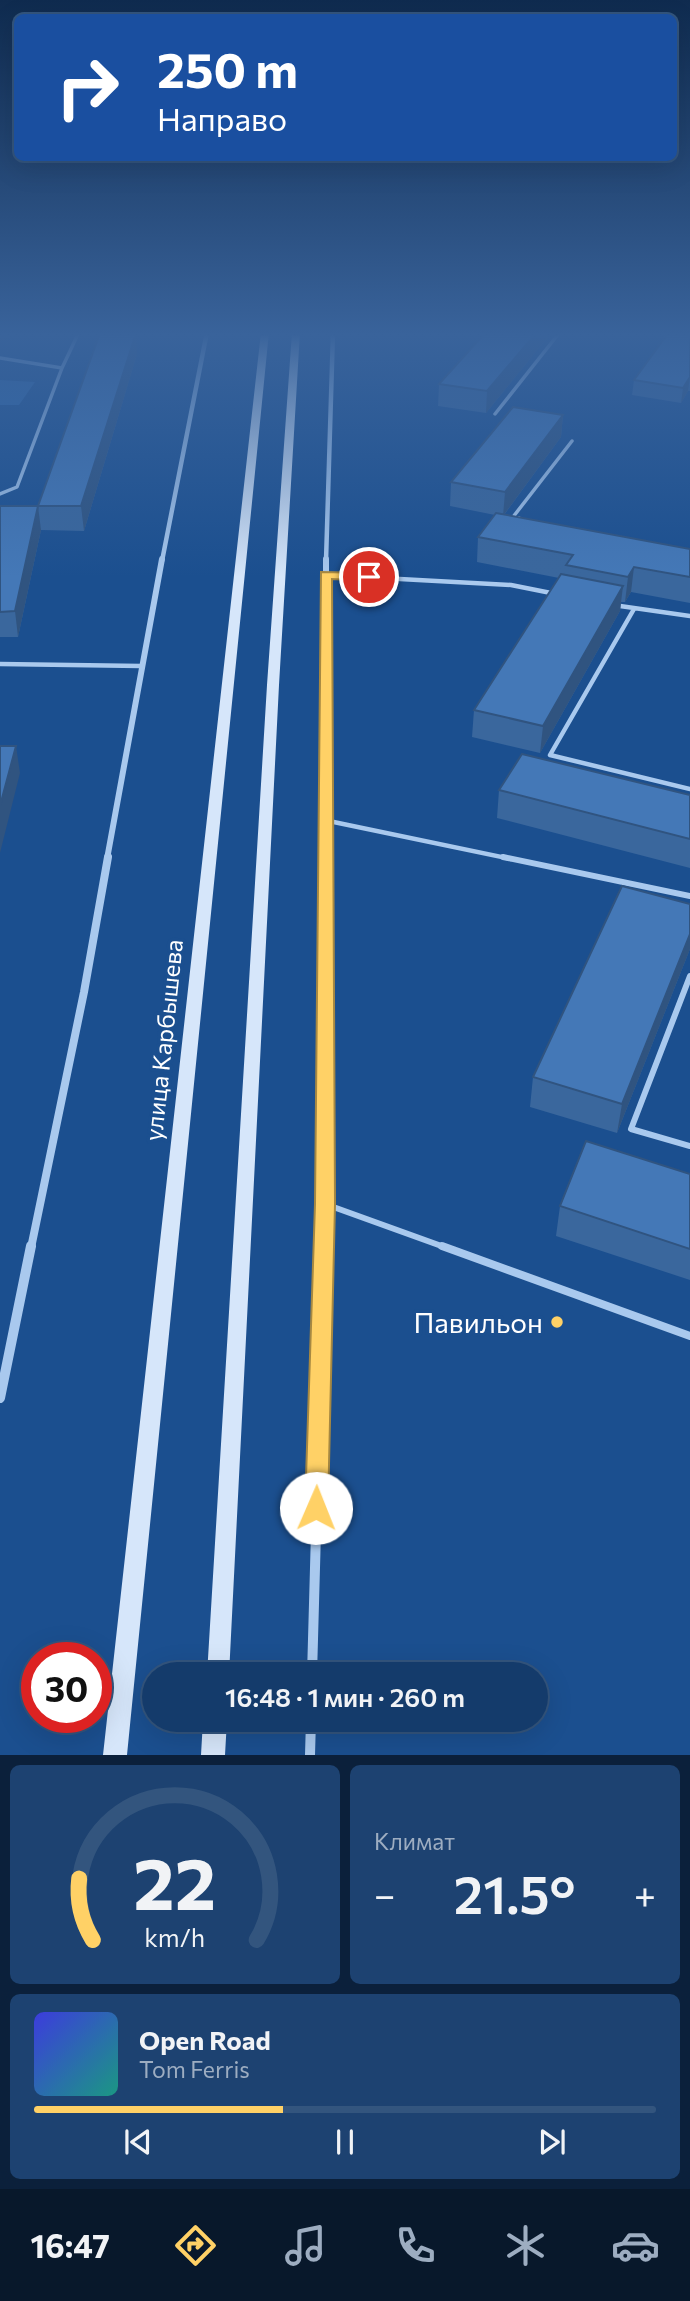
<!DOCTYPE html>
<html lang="ru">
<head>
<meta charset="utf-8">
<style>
  body { margin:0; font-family:Commissioner,sans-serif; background:#1d4271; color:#f1f3f6; height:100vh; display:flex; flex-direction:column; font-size:26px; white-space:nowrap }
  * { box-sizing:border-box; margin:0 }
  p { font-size:23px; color:#9dadc1 }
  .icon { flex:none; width:38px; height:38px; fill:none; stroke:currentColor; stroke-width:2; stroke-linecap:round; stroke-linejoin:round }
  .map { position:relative; height:1755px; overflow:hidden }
  .drawer { display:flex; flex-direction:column; gap:10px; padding:10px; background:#0b203b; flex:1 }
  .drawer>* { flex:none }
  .top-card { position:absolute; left:14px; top:14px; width:663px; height:147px; border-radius:10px; box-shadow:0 7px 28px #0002,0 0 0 2px #33557e; background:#1a4fa0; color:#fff; overflow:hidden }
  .speed { position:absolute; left:21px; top:1642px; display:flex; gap:14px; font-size:35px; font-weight:700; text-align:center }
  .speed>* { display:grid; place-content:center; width:91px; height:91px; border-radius:50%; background:#143b6b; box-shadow:0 7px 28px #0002,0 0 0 2px #33557e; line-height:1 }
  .speed .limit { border:10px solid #d22; background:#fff; color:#111 }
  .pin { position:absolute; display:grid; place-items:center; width:60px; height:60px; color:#fff; margin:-30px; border:4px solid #fff; border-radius:50%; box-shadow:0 2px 7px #0007 }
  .me { position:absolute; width:77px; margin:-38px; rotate:1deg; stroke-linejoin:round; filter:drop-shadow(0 0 5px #0008) }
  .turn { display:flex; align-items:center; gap:24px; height:147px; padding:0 28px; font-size:32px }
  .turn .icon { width:91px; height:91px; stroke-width:2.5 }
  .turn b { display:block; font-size:49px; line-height:60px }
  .big { font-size:52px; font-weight:600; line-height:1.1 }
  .drawer .card { flex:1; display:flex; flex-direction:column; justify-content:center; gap:10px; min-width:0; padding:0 24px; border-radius:10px; background:#1d4271 }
  .drawer .dial { align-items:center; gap:0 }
  .dial svg { height:182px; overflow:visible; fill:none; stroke:#33557e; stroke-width:7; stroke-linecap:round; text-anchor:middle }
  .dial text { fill:#f1f3f6; stroke:none }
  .song { display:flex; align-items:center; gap:21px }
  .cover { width:84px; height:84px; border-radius:10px; background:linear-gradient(135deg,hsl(240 70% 55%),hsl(170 70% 35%)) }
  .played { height:7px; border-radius:4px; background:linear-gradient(90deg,#ffd166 40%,#33557e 40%) }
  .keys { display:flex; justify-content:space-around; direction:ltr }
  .heat { display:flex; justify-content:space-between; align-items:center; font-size:38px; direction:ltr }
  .drawer .tiles { flex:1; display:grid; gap:10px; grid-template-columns:1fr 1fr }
  .card:last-child { grid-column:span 2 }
  .trip { position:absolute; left:142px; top:1662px; width:406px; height:70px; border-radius:35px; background:#143b6b; box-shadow:0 7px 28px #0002,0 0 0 2px #33557e; font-weight:600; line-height:70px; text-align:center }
  .tab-bar { display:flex; height:112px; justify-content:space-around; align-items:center; background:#08182b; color:#9dadc1 }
  .tab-bar .icon { width:49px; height:49px }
  .tab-bar .current { color:#ffd166 }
  .tab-bar b { font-size:32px; color:#f1f3f6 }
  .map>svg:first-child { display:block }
  .green { fill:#2e69ad }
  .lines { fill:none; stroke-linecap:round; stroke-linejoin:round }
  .lane-far3 { stroke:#a9c9ee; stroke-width:3.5 }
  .lane-far2 { stroke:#a9c9ee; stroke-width:4.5 }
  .lane-far1 { stroke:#a9c9ee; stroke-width:6 }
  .lane { stroke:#a9c9ee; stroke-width:8 }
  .street-far3 { stroke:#a9c9ee; stroke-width:4.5 }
  .street-far2 { stroke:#a9c9ee; stroke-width:6 }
  .street-far1 { stroke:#a9c9ee; stroke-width:8 }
  .street { stroke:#a9c9ee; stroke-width:10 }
  .secondary { fill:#d6e6fa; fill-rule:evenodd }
  .wall { fill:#3a679d }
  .shaded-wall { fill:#305480 }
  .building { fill:#4478b7; stroke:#305480; stroke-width:2 }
  .route { fill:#ffd166; stroke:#a68842; stroke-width:2 }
  .poi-dot { fill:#ffd166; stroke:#1b4f8f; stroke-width:2.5 }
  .labels { text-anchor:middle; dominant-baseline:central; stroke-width:7; stroke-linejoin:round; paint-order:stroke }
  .street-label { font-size:24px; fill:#fff; stroke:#1b4f8f }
  .near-poi-label { font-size:28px; fill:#fff; stroke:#1b4f8f; text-anchor:end }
</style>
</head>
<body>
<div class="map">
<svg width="690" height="1755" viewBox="0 0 690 1755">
  <rect width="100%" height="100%" fill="#1b4f8f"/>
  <path class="green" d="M 0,380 L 35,382 L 19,405 L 0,405 Z"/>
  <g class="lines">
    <path class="lane-far3" d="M 0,358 L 62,368 L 17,487 L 0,494
      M 62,368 L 79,332
      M 495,414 L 560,332
      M 519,518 L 513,517 L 572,441"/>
    <path class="lane-far2" d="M 326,575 L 511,585 L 556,594
      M 613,605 L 690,616
      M 634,609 L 550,755 L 690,789
      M 0,664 L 141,666
      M 324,820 L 511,859"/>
    <path class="lane-far1" d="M 503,857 L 690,896
      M 690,976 L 631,1129 L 690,1146
      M 325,1204 L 447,1248"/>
    <path class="lane" d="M 442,1246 L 690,1336"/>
    <path class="street-far3" d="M 162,561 L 207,332
      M 326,561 L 333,332"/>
    <path class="street-far2" d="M 107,859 L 162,559
      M 326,859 L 326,559"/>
    <path class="street-far1" d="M 31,1248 L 84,992 L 108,857
      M 324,1248 L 326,857"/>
    <path class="street" d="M 0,1398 L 31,1246
      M 312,1675 L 324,1246
      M 310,1755 L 311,1720"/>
    <path class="secondary" d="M 261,332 L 269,332 L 127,1755 L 103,1755 Z
      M 292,332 L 300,332 L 279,685 L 229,1675 L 207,1675 L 267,685 Z
      M 203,1720 L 227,1720 L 225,1755 L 201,1755 Z"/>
  </g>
  <path class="wall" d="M 486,332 L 548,332 L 547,338 L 486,413 L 438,406 L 439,384 Z
    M 690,332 L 690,391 L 688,391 L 681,403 L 632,395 L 634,380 Z
    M 137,354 L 84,531 L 41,530 L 18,637 L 0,637 L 0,506 L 38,506 Z
    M 563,415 L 561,437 L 504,515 L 690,549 L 690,603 L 631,592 L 625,602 L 621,602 L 620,611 L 540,753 L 472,737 L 474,710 L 559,578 L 477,562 L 478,537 L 495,515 L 450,506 L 451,482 Z
    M 499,790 L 690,795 L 690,868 L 497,818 Z
    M 690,904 L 690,949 L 617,1133 L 530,1107 L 533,1077 Z
    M 690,1174 L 690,1280 L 556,1236 L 560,1206 Z"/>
  <path class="shaded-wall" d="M 0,332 L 17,332 L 0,342 Z
    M 537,332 L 548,332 L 547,338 L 486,413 L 487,391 Z
    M 136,333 L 137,354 L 84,531 L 81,506 Z
    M 690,377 L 688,391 L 681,403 L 683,388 Z
    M 563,415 L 561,437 L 503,516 L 505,492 Z
    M 38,506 L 41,530 L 18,637 L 15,611 Z
    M 634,567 L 631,592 L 625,602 L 628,577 Z
    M 623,586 L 620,611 L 540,753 L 543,726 Z
    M 16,746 L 20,773 L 0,853 L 0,806 Z
    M 690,934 L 690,949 L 617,1133 L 622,1104 Z"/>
  <path class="building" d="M 486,332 L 537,332 L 487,391 L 439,384 Z
    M 669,332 L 690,332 L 690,377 L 683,388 L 634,380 Z
    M 100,333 L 136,333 L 81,506 L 38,506 Z
    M 513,407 L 563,415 L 505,492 L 451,482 Z
    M 0,506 L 38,506 L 15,611 L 0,612 Z
    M 496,513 L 690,549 L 690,577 L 634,567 L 628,577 L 566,565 L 573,555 L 478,537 Z
    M 561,574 L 623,586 L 543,726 L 474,710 Z
    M 0,746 L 16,746 L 0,806 Z
    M 522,754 L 690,795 L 690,839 L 499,790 Z
    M 622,886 L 690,904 L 690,934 L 622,1104 L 533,1077 Z
    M 586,1141 L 690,1174 L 690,1249 L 560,1206 Z"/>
  <linearGradient id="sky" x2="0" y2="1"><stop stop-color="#0f2b4f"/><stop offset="0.58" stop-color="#39639b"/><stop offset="1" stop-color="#39639b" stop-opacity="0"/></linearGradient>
  <rect width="690" height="577" fill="url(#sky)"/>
  <path class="route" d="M 321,572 L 369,573 L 375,577 L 369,581 L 332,579 L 335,1204 L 328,1508 L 325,1516 L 316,1520 L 308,1516 L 305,1508 L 315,1204 Z"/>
  <circle class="poi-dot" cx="557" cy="1322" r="7"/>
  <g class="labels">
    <g class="street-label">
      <text transform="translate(163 1040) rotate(-84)">улица Карбышева</text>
    </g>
    <g class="near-poi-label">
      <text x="543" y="1322">Павильон</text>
    </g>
  </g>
</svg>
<div class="speed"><div class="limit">30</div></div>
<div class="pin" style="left:369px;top:577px;background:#d93025"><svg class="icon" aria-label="arrive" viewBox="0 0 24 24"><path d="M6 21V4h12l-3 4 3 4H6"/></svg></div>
<svg class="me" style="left:316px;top:1508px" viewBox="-20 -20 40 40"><circle r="19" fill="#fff"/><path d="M0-13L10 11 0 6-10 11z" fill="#ffd166"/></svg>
<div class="trip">16:48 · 1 мин · 260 m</div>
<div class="top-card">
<div class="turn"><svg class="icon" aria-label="right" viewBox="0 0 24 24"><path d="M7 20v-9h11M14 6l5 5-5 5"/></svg><div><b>250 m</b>Направо</div></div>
</div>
</div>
<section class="drawer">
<div class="tiles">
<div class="card dial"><svg viewBox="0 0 100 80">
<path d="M14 69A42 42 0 1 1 86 69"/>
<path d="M14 69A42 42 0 0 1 8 42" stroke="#ffd166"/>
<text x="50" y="56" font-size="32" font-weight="700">22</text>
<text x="50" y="72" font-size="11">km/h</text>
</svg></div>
<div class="card"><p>Климат</p>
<div class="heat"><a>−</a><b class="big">21.5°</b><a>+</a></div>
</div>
<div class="card">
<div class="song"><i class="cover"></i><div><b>Open Road</b><p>Tom Ferris</p></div></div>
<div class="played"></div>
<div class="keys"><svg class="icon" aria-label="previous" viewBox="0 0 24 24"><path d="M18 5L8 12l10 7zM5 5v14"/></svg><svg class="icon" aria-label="pause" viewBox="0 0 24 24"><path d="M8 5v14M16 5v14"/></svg><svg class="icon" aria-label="next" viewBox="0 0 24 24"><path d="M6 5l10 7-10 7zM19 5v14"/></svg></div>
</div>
</div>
</section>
<nav class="tab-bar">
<b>16:47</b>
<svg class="icon current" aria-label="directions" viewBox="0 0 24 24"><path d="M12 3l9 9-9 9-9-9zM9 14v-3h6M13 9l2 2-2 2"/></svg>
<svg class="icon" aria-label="music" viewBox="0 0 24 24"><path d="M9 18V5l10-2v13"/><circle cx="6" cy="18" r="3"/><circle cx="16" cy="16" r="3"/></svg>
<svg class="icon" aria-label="phone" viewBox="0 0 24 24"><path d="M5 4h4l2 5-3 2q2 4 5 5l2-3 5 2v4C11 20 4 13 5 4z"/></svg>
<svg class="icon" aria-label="climate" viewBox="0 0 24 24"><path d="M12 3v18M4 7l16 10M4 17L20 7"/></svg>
<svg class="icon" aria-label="car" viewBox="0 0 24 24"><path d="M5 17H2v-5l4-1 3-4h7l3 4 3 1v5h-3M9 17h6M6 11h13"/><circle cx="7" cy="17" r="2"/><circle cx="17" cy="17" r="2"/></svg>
</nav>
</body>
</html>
